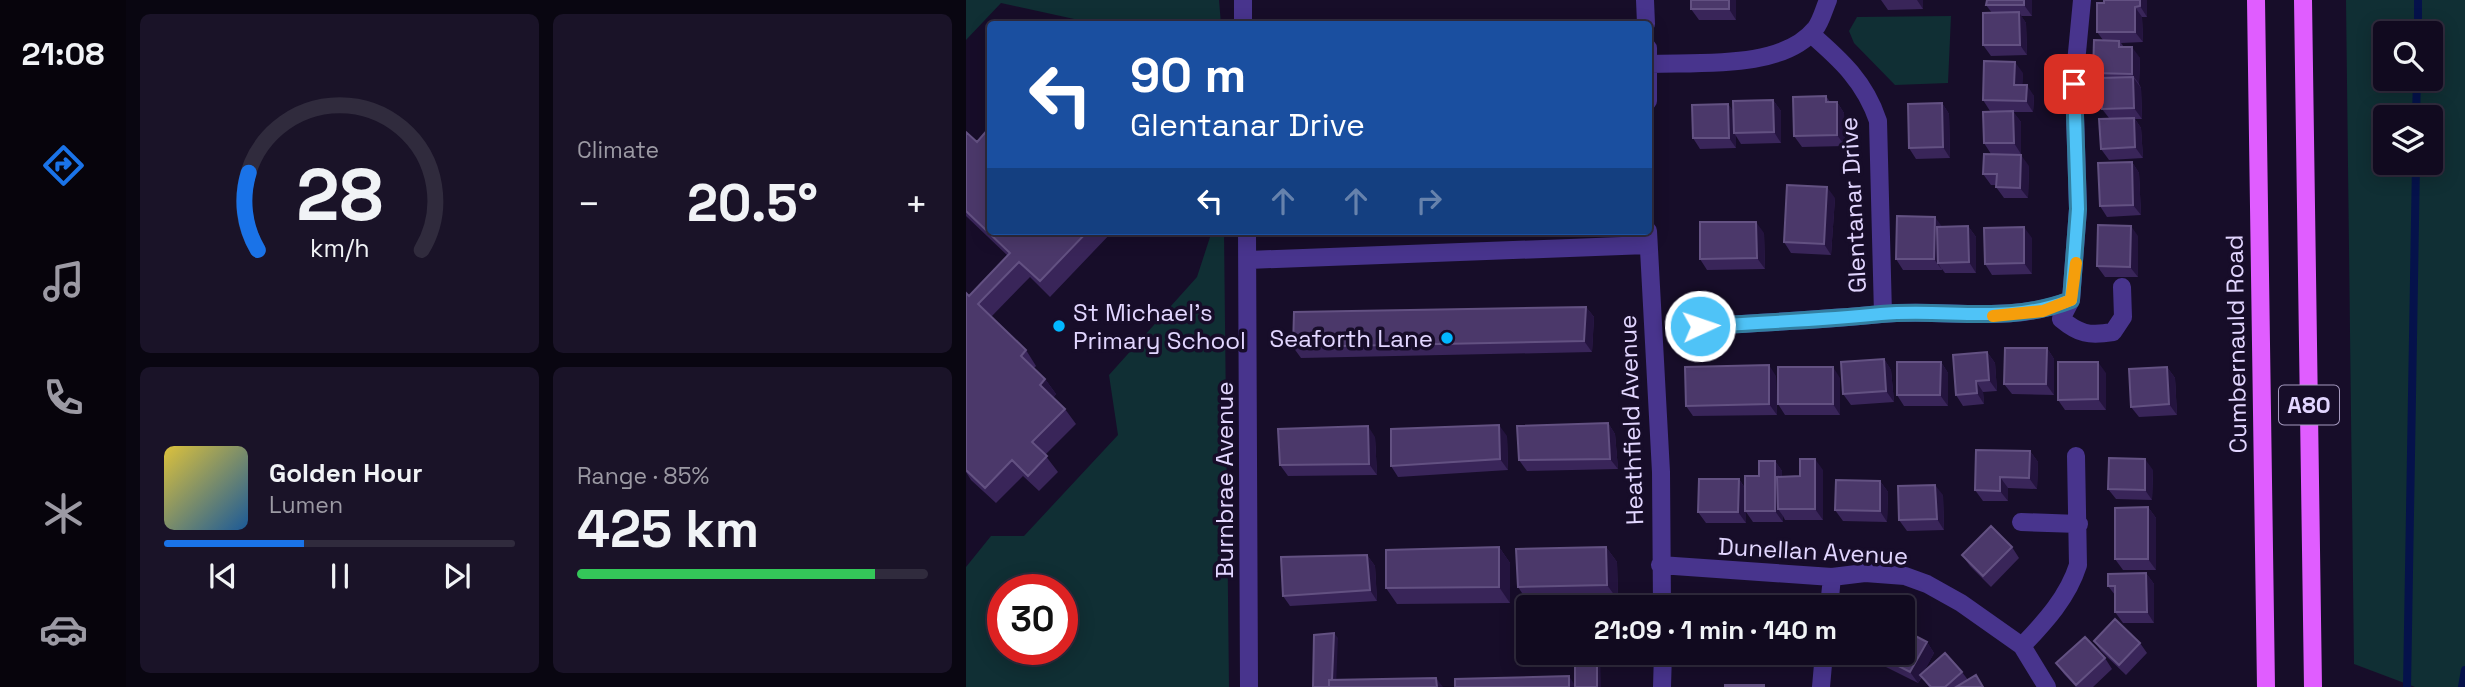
<!DOCTYPE html>
<html lang="en">
<head>
<meta charset="utf-8">
<style>
  body { margin:0; font-family:"Space Grotesk",sans-serif; background:#1a1328; color:#f1f3f6; height:100vh; display:flex; flex-direction:column; font-size:26px; white-space:nowrap }
  * { box-sizing:border-box; margin:0 }
  p { font-size:23px; color:#9c9aa4 }
  .icon { flex:none; width:38px; height:38px; fill:none; stroke:currentColor; stroke-width:2; stroke-linecap:round; stroke-linejoin:round }
  .map { position:relative; flex:1; overflow:hidden }
  .side { display:flex; flex-direction:column; gap:14px; padding:14px; background:#090611; width:840px }
  .side>* { flex:none }
  .banner { position:absolute; left:21px; top:21px; width:665px; height:214px; border-radius:7px; box-shadow:0 4px 18px #0003,0 0 0 2px #302b3d; background:#1a4fa0; color:#fff; overflow:hidden }
  .controls { position:absolute; left:1407px; top:21px; display:grid; gap:14px }
  .controls a { display:grid; place-items:center; width:70px; height:70px; border-radius:7px; background:#110a1f; box-shadow:0 4px 18px #0003,0 0 0 2px #302b3d; font-size:35px }
  .speed { position:absolute; left:21px; top:574px; display:flex; gap:14px; font-size:35px; font-weight:700; text-align:center }
  .speed>* { display:grid; place-content:center; width:91px; height:91px; border-radius:50%; background:#110a1f; box-shadow:0 4px 18px #0003,0 0 0 2px #302b3d; line-height:1 }
  .speed .limit { border:10px solid #d22; background:#fff; color:#111 }
  .pin { position:absolute; display:grid; place-items:center; width:60px; height:60px; color:#fff; margin:-30px; border-radius:14px; box-shadow:0 4px 10px #0006 }
  .me { position:absolute; width:77px; margin:-38px; rotate:87deg; stroke-linejoin:round; filter:drop-shadow(0 0 5px #0008) }
  .turn { display:flex; align-items:center; gap:24px; height:147px; padding:0 28px; font-size:32px }
  .turn .icon { width:91px; height:91px; stroke-width:2.5 }
  .turn b { display:block; font-size:49px; line-height:60px }
  .lanes { display:flex; align-items:center; height:66px; padding:0 28px; background:#0003; justify-content:center; gap:35px; direction:ltr }
  .lanes .off { opacity:.35 }
  .big { font-size:52px; font-weight:800; line-height:1.1 }
  .side .widget { flex:1; display:flex; flex-direction:column; justify-content:center; gap:10px; min-width:0; padding:0 24px; border-radius:10px; background:#1a1328 }
  .side .dial { align-items:center; gap:0 }
  .dial svg { height:182px; overflow:visible; fill:none; stroke:#302b3d; stroke-width:7; stroke-linecap:round; text-anchor:middle }
  .dial text { fill:#f1f3f6; stroke:none }
  .song { display:flex; align-items:center; gap:21px }
  .cover { width:84px; height:84px; border-radius:10px; background:linear-gradient(135deg,hsl(50 70% 55%),hsl(210 70% 35%)) }
  .played { height:7px; border-radius:4px; background:linear-gradient(90deg,#1a73e8 40%,#302b3d 40%) }
  .keys { display:flex; justify-content:space-around; direction:ltr }
  .heat { display:flex; justify-content:space-between; align-items:center; font-size:38px; direction:ltr }
  .charge { height:10px; border-radius:5px; background:linear-gradient(90deg,#34c759 85%,#302b3d 0) }
  .side .tiles { flex:1; display:grid; gap:14px; grid-template-columns:repeat(2,1fr) }
  .trip { position:absolute; left:550px; top:595px; width:399px; height:70px; border-radius:7px; background:#110a1f; box-shadow:0 4px 18px #0003,0 0 0 2px #302b3d; font-weight:800; line-height:70px; text-align:center }
  main { display:flex; flex:1; min-height:0 }
  .tab-bar { display:flex; flex-direction:column; width:126px; justify-content:space-around; align-items:center; background:#07040c; color:#9c9aa4 }
  .tab-bar .icon { width:49px; height:49px }
  .tab-bar .selected { color:#1a73e8 }
  .tab-bar b { font-size:32px; color:#f1f3f6 }
  .map>svg:first-child { display:block }
  .green { fill:#102f34; fill-rule:evenodd }
  .lines { fill:none; stroke-linecap:round; stroke-linejoin:round }
  .stream { stroke:#05124b; stroke-width:8 }
  .minor { stroke:#48348d; stroke-width:18 }
  .primary { stroke:#e05dff; stroke-width:18 }
  .wall { fill:#392559 }
  .shaded-wall { fill:#24143e }
  .building { fill:#4b386a; stroke:#635182; stroke-width:2 }
  .route-casing { stroke:#337fa1; stroke-width:18 }
  .route { stroke:#4fc3f7; stroke-width:12 }
  .slow { stroke:#f59e0b; stroke-width:12 }
  .poi-dot { fill:#02b7ff; stroke:#170d29; stroke-width:2.5 }
  .labels { text-anchor:middle; dominant-baseline:central; stroke-width:7; stroke-linejoin:round; paint-order:stroke }
  .shield { fill:#170d29; stroke:#a59abf; stroke-width:2 }
  .shield-label { font-size:23px; font-weight:bold; fill:#e2d6ff }
  .street-label { font-size:24px; fill:#e2d6ff; stroke:#170d29 }
  .poi-label { font-size:24px; fill:#e2d6ff; stroke:#170d29; text-anchor:start }
</style>
</head>
<body>
<main>
<nav class="tab-bar">
<b>21:08</b>
<svg class="icon selected" aria-label="directions" viewBox="0 0 24 24"><path d="M12 3l9 9-9 9-9-9zM9 14v-3h6M13 9l2 2-2 2"/></svg>
<svg class="icon" aria-label="music" viewBox="0 0 24 24"><path d="M9 18V5l10-2v13"/><circle cx="6" cy="18" r="3"/><circle cx="16" cy="16" r="3"/></svg>
<svg class="icon" aria-label="phone" viewBox="0 0 24 24"><path d="M5 4h4l2 5-3 2q2 4 5 5l2-3 5 2v4C11 20 4 13 5 4z"/></svg>
<svg class="icon" aria-label="climate" viewBox="0 0 24 24"><path d="M12 3v18M4 7l16 10M4 17L20 7"/></svg>
<svg class="icon" aria-label="car" viewBox="0 0 24 24"><path d="M5 17H2v-5l4-1 3-4h7l3 4 3 1v5h-3M9 17h6M6 11h13"/><circle cx="7" cy="17" r="2"/><circle cx="17" cy="17" r="2"/></svg>
</nav>
<section class="side">
<div class="tiles">
<div class="widget dial"><svg viewBox="0 0 100 80">
<path d="M14 69A42 42 0 1 1 86 69"/>
<path d="M14 69A42 42 0 0 1 10 35" stroke="#1a73e8"/>
<text x="50" y="56" font-size="32" font-weight="700">28</text>
<text x="50" y="72" font-size="11">km/h</text>
</svg></div>
<div class="widget"><p>Climate</p>
<div class="heat"><a>−</a><b class="big">20.5°</b><a>+</a></div>
</div>
<div class="widget">
<div class="song"><i class="cover"></i><div><b>Golden Hour</b><p>Lumen</p></div></div>
<div class="played"></div>
<div class="keys"><svg class="icon" aria-label="previous" viewBox="0 0 24 24"><path d="M18 5L8 12l10 7zM5 5v14"/></svg><svg class="icon" aria-label="pause" viewBox="0 0 24 24"><path d="M8 5v14M16 5v14"/></svg><svg class="icon" aria-label="next" viewBox="0 0 24 24"><path d="M6 5l10 7-10 7zM19 5v14"/></svg></div>
</div>
<div class="widget"><p>Range · 85%</p><b class="big">425 km</b><div class="charge"></div></div>
</div>
</section>
<div class="map">
<svg width="1499" height="687" viewBox="0 0 1499 687">
  <rect width="100%" height="100%" fill="#170d29"/>
  <path class="green" d="M 0,0 L 253,0 L 255,24 L 131,24 L 35,3 L 0,40 Z
    M 1380,0 L 1499,0 L 1499,687 L 1449,687 L 1388,664 ZM 1419,33 L 1465,33 L 1465,79 L 1419,79 ZM 1465,117 L 1465,163 L 1419,163 L 1419,117 Z
    M 985,16 L 982,83 L 929,85 L 888,43 L 883,31 L 891,17 Z
    M 246,231 L 258,231 L 263,687 L 0,687 L 0,567 L 25,536 L 58,536 L 152,435 L 143,375 L 231,277 ZM 37,590 L 96,590 L 96,649 L 37,649 Z"/>
  <g class="lines">
    <path class="stream" d="M 1452,33 L 1452,0
      M 1450,117 L 1451,79
      M 1441,687 L 1450,163
      M 1496,687 L 1499,670"/>
    <path class="minor" d="M 277,0 L 277,24
      M 679,0 L 680,24
      M 845,34 C 875,60 899,82 912,121 L 917,314
      M 682,48 L 682,101
      M 684,64 C 732,62 816,70 849,29 C 855,22 858,9 862,0
      M 281,231 L 283,687
      M 682,231 L 695,472 L 696,607
      M 282,260 L 682,245
      M 1105,300 L 1095,319 C 1113,334 1123,336 1147,332 L 1157,317 L 1156,287
      M 734,326 C 795,323 855,320 915,314 C 980,308 1042,325 1105,300 L 1112,209 L 1108,84 L 1116,0
      M 1055,522 L 1113,524
      M 694,565 L 866,577 L 899,573 L 939,576 L 961,584 L 995,603 L 1056,646 L 1081,687
      M 863,607 L 866,577
      M 1056,646 C 1079,622 1102,597 1112,565 L 1110,456
      M 696,687 L 697,653
      M 855,687 L 858,653"/>
    <path class="primary" d="M 1290,0 L 1300,687
      M 1337,0 L 1347,687"/>
  </g>
  <path class="wall" d="M 725,0 L 770,0 L 770,20 L 733,20 L 725,9 Z
    M 915,0 L 957,0 L 957,9 L 922,10 Z
    M 1021,0 L 1066,0 L 1066,16 L 1055,16 L 1060,23 L 1061,55 L 1025,56 L 1017,45 L 1026,13 L 1020,5 Z
    M 1181,0 L 1181,17 L 1176,17 L 1177,42 L 1155,43 L 1158,47 L 1174,58 L 1173,84 L 1175,88 L 1176,119 L 1169,119 L 1175,128 L 1177,158 L 1143,160 L 1135,149 L 1143,118 L 1136,109 L 1136,84 L 1127,73 L 1137,40 L 1131,32 L 1131,3 Z
    M 1057,73 L 1056,85 L 1068,96 L 1067,112 L 1047,112 L 1055,122 L 1055,154 L 1025,154 L 1018,143 L 1041,112 L 1024,111 L 1017,100 Z
    M 860,96 L 864,102 L 871,102 L 878,113 L 879,146 L 836,147 L 828,136 Z
    M 807,100 L 815,111 L 815,143 L 775,144 L 770,136 L 770,148 L 734,149 L 727,138 L 762,104 L 767,112 Z
    M 976,103 L 983,114 L 984,158 L 950,159 L 943,148 Z
    M 0,132 L 24,231 L 147,231 L 84,297 L 64,277 L 25,317 L 60,350 L 70,366 L 68,368 L 79,379 L 90,394 L 87,398 L 99,409 L 110,424 L 79,455 L 92,472 L 73,491 L 57,476 L 30,503 L 5,480 L 0,472 L 0,293 L 3,296 L 42,256 L 0,216 Z
    M 1166,162 L 1173,173 L 1175,215 L 1141,217 L 1134,206 Z
    M 1063,166 L 1062,198 L 1038,198 L 1030,187 L 1030,185 L 1025,185 L 1017,174 Z
    M 869,198 L 865,255 L 825,253 L 818,242 Z
    M 1002,226 L 1010,237 L 1010,273 L 979,273 L 976,269 L 976,270 L 937,270 L 930,259 L 976,227 Z
    M 798,233 L 799,269 L 741,270 L 734,259 Z
    M 1172,236 L 1172,277 L 1139,277 L 1131,266 Z
    M 1066,238 L 1066,274 L 1026,275 L 1019,264 Z
    M 620,307 L 628,317 L 626,352 L 335,358 L 327,347 Z
    M 1081,348 L 1088,359 L 1088,395 L 1046,394 L 1038,384 Z
    M 1021,352 L 1029,363 L 1031,391 L 1017,392 L 1018,404 L 997,406 L 990,395 Z
    M 918,359 L 925,370 L 928,402 L 885,405 L 877,394 Z
    M 975,362 L 982,373 L 982,406 L 938,406 L 931,395 Z
    M 1201,367 L 1209,378 L 1211,415 L 1173,417 L 1165,407 Z
    M 1140,373 L 1140,410 L 1099,410 L 1092,400 Z
    M 810,376 L 811,415 L 727,416 L 720,406 Z
    M 874,378 L 874,415 L 819,415 L 812,404 Z
    M 642,423 L 649,434 L 652,469 L 561,471 L 553,460 Z
    M 541,436 L 542,470 L 432,477 L 425,466 Z
    M 409,437 L 411,475 L 322,476 L 314,465 Z
    M 1064,451 L 1072,462 L 1071,489 L 1042,488 L 1042,501 L 1017,501 L 1009,490 Z
    M 809,461 L 816,471 L 816,477 L 834,476 L 857,470 L 857,520 L 819,520 L 817,516 L 817,522 L 787,522 L 780,512 L 780,523 L 740,523 L 732,512 L 773,479 L 779,488 Z
    M 1187,470 L 1186,500 L 1150,499 L 1142,489 Z
    M 914,481 L 922,492 L 921,522 L 877,521 L 869,510 Z
    M 977,495 L 978,530 L 941,531 L 933,520 Z
    M 1182,507 L 1190,518 L 1190,570 L 1157,570 L 1149,559 Z
    M 533,547 L 544,563 L 544,603 L 431,604 L 420,588 Z
    M 640,547 L 651,562 L 652,600 L 562,602 L 552,587 Z
    M 1046,547 L 1053,558 L 1025,587 L 1004,566 L 996,555 Z
    M 401,555 L 409,566 L 411,601 L 324,606 L 317,596 Z
    M 1180,573 L 1188,584 L 1188,623 L 1157,623 L 1149,612 L 1149,595 L 1142,586 Z
    M 1128,641 L 1174,643 L 1181,653 L 1160,675 L 1135,651 Z
    M 961,642 L 968,653 L 958,671 L 996,672 L 1002,680 L 1018,687 L 963,687 L 956,677 L 952,683 L 920,667 L 914,658 L 914,662 L 886,658 L 882,653 L 936,653 Z
    M 797,653 L 834,653 L 834,657 L 799,657 Z
    M 1139,658 L 1146,669 L 1127,687 L 1110,687 L 1098,674 L 1090,663 Z"/>
  <path class="shaded-wall" d="M 763,0 L 770,0 L 770,20 L 763,9 Z
    M 951,0 L 957,0 L 957,9 Z
    M 1058,0 L 1066,0 L 1066,16 L 1058,5 Z
    M 1174,0 L 1181,0 L 1181,17 L 1174,6 Z
    M 1169,7 L 1176,17 L 1177,42 L 1169,32 Z
    M 1053,12 L 1060,23 L 1061,55 L 1054,45 Z
    M 1166,47 L 1174,58 L 1173,84 L 1166,74 Z
    M 1049,62 L 1057,73 L 1056,96 L 1048,85 Z
    M 1167,77 L 1175,88 L 1176,119 L 1168,108 Z
    M 1061,85 L 1068,96 L 1067,112 L 1060,101 Z
    M 807,100 L 815,111 L 815,143 L 808,132 Z
    M 871,102 L 878,113 L 879,146 L 871,135 Z
    M 976,103 L 983,114 L 984,158 L 977,147 Z
    M 762,104 L 770,115 L 768,133 L 770,136 L 770,148 L 763,138 Z
    M 1047,111 L 1055,122 L 1055,154 L 1048,143 Z
    M 1168,118 L 1175,128 L 1177,158 L 1169,147 Z
    M 1055,155 L 1063,166 L 1062,198 L 1054,188 Z
    M 1166,162 L 1173,173 L 1175,215 L 1167,205 Z
    M 861,187 L 869,198 L 865,255 L 858,244 Z
    M 969,217 L 977,228 L 972,263 L 976,270 L 968,259 Z
    M 790,222 L 798,233 L 799,269 L 791,258 Z
    M 1002,226 L 1010,237 L 1010,273 L 1003,262 Z
    M 1165,226 L 1172,236 L 1172,277 L 1164,267 Z
    M 1058,227 L 1066,238 L 1066,274 L 1058,263 Z
    M 620,307 L 628,317 L 626,352 L 618,341 Z
    M 1081,348 L 1088,359 L 1088,395 L 1080,384 Z
    M 1021,352 L 1029,363 L 1031,391 L 1023,380 Z
    M 918,359 L 925,370 L 928,402 L 920,391 Z
    M 975,362 L 982,373 L 982,406 L 974,395 Z
    M 1132,362 L 1140,373 L 1140,410 L 1132,399 Z
    M 803,365 L 810,376 L 811,415 L 803,404 Z
    M 867,367 L 874,378 L 874,415 L 867,404 Z
    M 1201,367 L 1209,378 L 1211,415 L 1203,404 Z
    M 79,379 L 90,394 L 85,400 L 74,385 Z
    M 1010,381 L 1017,392 L 1018,404 L 1011,393 Z
    M 642,423 L 649,434 L 652,469 L 644,459 Z
    M 533,425 L 541,436 L 542,470 L 534,459 Z
    M 402,426 L 409,437 L 411,475 L 403,464 Z
    M 1064,451 L 1072,462 L 1071,489 L 1063,478 Z
    M 849,459 L 857,470 L 857,520 L 849,509 Z
    M 1179,459 L 1187,470 L 1186,500 L 1179,490 Z
    M 809,461 L 816,471 L 817,509 L 812,509 L 817,516 L 817,522 L 809,511 Z
    M 1034,477 L 1042,488 L 1042,501 L 1034,491 Z
    M 773,479 L 780,490 L 780,523 L 772,512 Z
    M 914,481 L 922,492 L 921,522 L 914,511 Z
    M 969,485 L 977,495 L 978,530 L 971,519 Z
    M 1182,507 L 1190,518 L 1190,570 L 1182,559 Z
    M 533,547 L 544,563 L 544,603 L 533,587 Z
    M 640,547 L 651,562 L 652,600 L 641,585 Z
    M 401,555 L 409,566 L 411,601 L 404,590 Z
    M 1180,573 L 1188,584 L 1188,623 L 1181,612 Z
    M 827,595 L 834,606 L 834,607 L 827,607 Z
    M 368,633 L 372,638 L 370,687 L 366,687 Z
    M 961,642 L 968,653 L 952,683 L 944,672 Z
    M 631,653 L 634,653 L 635,687 L 631,687 Z
    M 907,653 L 915,653 L 913,656 L 914,658 L 914,662 Z
    M 603,676 L 610,687 L 603,687 Z
    M 470,678 L 477,687 L 471,687 Z"/>
  <path class="building" d="M 725,0 L 763,0 L 763,9 L 725,9 Z
    M 1021,0 L 1058,0 L 1058,5 L 1020,5 Z
    M 1138,0 L 1174,0 L 1174,6 L 1169,7 L 1169,32 L 1131,32 L 1131,3 L 1138,3 Z
    M 1053,12 L 1054,45 L 1017,45 L 1017,13 Z
    M 1128,40 L 1153,41 L 1153,47 L 1166,47 L 1166,74 L 1127,73 Z
    M 1018,61 L 1049,62 L 1048,85 L 1061,85 L 1060,101 L 1017,100 Z
    M 1167,77 L 1168,108 L 1136,109 L 1135,78 Z
    M 860,96 L 860,102 L 871,102 L 871,135 L 828,136 L 827,97 Z
    M 807,100 L 808,132 L 768,133 L 767,101 Z
    M 976,103 L 977,147 L 943,148 L 942,104 Z
    M 762,104 L 763,138 L 727,138 L 726,105 Z
    M 1047,111 L 1048,143 L 1018,143 L 1017,112 Z
    M 1168,118 L 1169,147 L 1135,149 L 1133,119 Z
    M 24,127 L 24,231 L 122,231 L 74,281 L 53,262 L 12,304 L 60,350 L 55,356 L 79,379 L 74,385 L 99,409 L 66,442 L 81,456 L 62,476 L 46,460 L 19,488 L 0,470 L 0,293 L 3,296 L 44,253 L 0,211 L 0,132 L 11,142 Z
    M 1018,154 L 1055,155 L 1054,188 L 1030,187 L 1031,174 L 1017,174 Z
    M 1166,162 L 1167,205 L 1134,206 L 1132,163 Z
    M 821,185 L 861,187 L 858,244 L 818,242 Z
    M 931,216 L 969,217 L 968,259 L 930,259 Z
    M 734,222 L 790,222 L 791,258 L 734,259 Z
    M 1132,225 L 1165,226 L 1164,267 L 1131,266 Z
    M 1002,226 L 1003,262 L 972,263 L 971,227 Z
    M 1058,227 L 1058,263 L 1019,264 L 1018,228 Z
    M 620,307 L 618,341 L 327,347 L 328,312 Z
    M 1039,348 L 1081,348 L 1080,384 L 1038,384 Z
    M 1021,352 L 1023,380 L 1010,381 L 1011,393 L 990,395 L 987,355 Z
    M 918,359 L 920,391 L 877,394 L 875,362 Z
    M 931,362 L 975,362 L 974,395 L 931,395 Z
    M 1092,362 L 1132,362 L 1132,399 L 1092,400 Z
    M 803,365 L 803,404 L 720,406 L 719,367 Z
    M 812,367 L 867,367 L 867,404 L 812,404 Z
    M 1201,367 L 1203,404 L 1165,407 L 1163,369 Z
    M 642,423 L 644,459 L 553,460 L 551,426 Z
    M 533,425 L 534,459 L 425,466 L 425,429 Z
    M 402,426 L 403,464 L 314,465 L 312,429 Z
    M 1010,450 L 1064,451 L 1063,478 L 1034,477 L 1034,491 L 1009,490 Z
    M 1143,458 L 1179,459 L 1179,490 L 1142,489 Z
    M 834,459 L 849,459 L 849,509 L 812,509 L 811,477 L 834,476 Z
    M 793,461 L 809,461 L 809,511 L 779,511 L 779,476 L 793,476 Z
    M 733,479 L 773,479 L 772,512 L 732,512 Z
    M 870,480 L 914,481 L 914,511 L 869,510 Z
    M 969,485 L 971,519 L 933,520 L 932,486 Z
    M 1182,507 L 1182,559 L 1149,559 L 1149,508 Z
    M 1025,526 L 1046,547 L 1017,576 L 996,555 Z
    M 533,547 L 533,587 L 420,588 L 420,550 Z
    M 640,547 L 641,585 L 552,587 L 550,549 Z
    M 401,555 L 404,590 L 317,596 L 315,557 Z
    M 1180,573 L 1181,612 L 1149,612 L 1149,586 L 1142,586 L 1142,574 Z
    M 793,595 L 827,595 L 827,607 L 793,607 Z
    M 1149,619 L 1174,643 L 1153,665 L 1128,641 Z
    M 936,629 L 961,642 L 944,672 L 913,656 L 915,653 L 936,653 Z
    M 368,633 L 366,680 L 363,680 L 363,687 L 347,687 L 348,635 Z
    M 1119,637 L 1139,658 L 1110,685 L 1090,663 Z
    M 609,653 L 631,653 L 631,687 L 609,687 Z
    M 979,653 L 996,672 L 979,687 L 965,687 L 954,675 Z
    M 1010,675 L 1017,687 L 990,687 Z
    M 603,676 L 603,687 L 489,687 L 489,679 Z
    M 470,678 L 471,687 L 363,687 L 363,680 Z
    M 759,685 L 798,685 L 798,687 L 759,687 Z"/>
  <g class="lines">
    <defs>
      <path id="route" d="M 734,326 C 795,323 855,320 915,314 C 982,308 1040,325 1105,300 L 1112,209 L 1108,84"/>
    </defs>
    <use href="#route" class="route-casing"/>
    <use href="#route" class="route"/>
    <path class="slow" d="M 1027,316 L 1077,311 L 1105,300 L 1110,263"/>
  </g>
  <g class="poi-dot">
    <circle cx="93" cy="326" r="7"/>
    <circle cx="481" cy="338" r="7"/>
  </g>
  <g class="labels">
    <rect class="shield" x="1313" y="385.5" width="60" height="39" rx="5"/>
    <g class="shield-label">
      <text x="1343" y="405">A80</text>
    </g>
    <g class="street-label">
      <text transform="translate(887 205) rotate(-93)">Glentanar Drive</text>
      <text transform="translate(1270 344) rotate(-91)">Cumbernauld Road</text>
      <text transform="translate(665 420) rotate(-92)">Heathfield Avenue</text>
      <text transform="translate(258 480) rotate(-90)">Burnbrae Avenue</text>
      <text transform="translate(847 551) rotate(3)">Dunellan Avenue</text>
    </g>
    <g class="poi-label">
      <text x="107" y="312">St Michael's<tspan x="107" dy="28">Primary School</tspan></text>
      <text x="467" y="338" text-anchor="end">Seaforth Lane</text>
    </g>
  </g>
</svg>
<div class="controls">
<a><svg class="icon" aria-label="search" viewBox="0 0 24 24"><circle cx="10" cy="10" r="6"/><path d="M15 15l6 6"/></svg></a>
<a><svg class="icon" aria-label="layers" viewBox="0 0 24 24"><path d="M12 4l9 5-9 5-9-5zM3 14l9 5 9-5"/></svg></a>
</div>
<div class="speed"><div class="limit">30</div></div>
<div class="pin" style="left:1108px;top:84px;background:#d93025"><svg class="icon" aria-label="arrive" viewBox="0 0 24 24"><path d="M6 21V4h12l-3 4 3 4H6"/></svg></div>
<svg class="me" style="left:734px;top:326px" viewBox="-20 -20 40 40"><circle r="17" fill="#4fc3f7" stroke="#fff" stroke-width="3"/><path d="M0-11L8 9 0 5-8 9z" fill="#fff"/></svg>
<div class="trip">21:09 · 1 min · 140 m</div>
<div class="banner">
<div class="turn"><svg class="icon" aria-label="left" viewBox="0 0 24 24"><path d="M17 20v-9H6M10 6l-5 5 5 5"/></svg><div><b>90 m</b>Glentanar Drive</div></div>
<div class="lanes"><svg class="icon" aria-label="left" viewBox="0 0 24 24"><path d="M17 20v-9H6M10 6l-5 5 5 5"/></svg><svg class="icon off" aria-label="ahead" viewBox="0 0 24 24"><path d="M12 20V5M6 11l6-6 6 6"/></svg><svg class="icon off" aria-label="ahead" viewBox="0 0 24 24"><path d="M12 20V5M6 11l6-6 6 6"/></svg><svg class="icon off" aria-label="right" viewBox="0 0 24 24"><path d="M7 20v-9h11M14 6l5 5-5 5"/></svg></div>
</div>
</div>
</main>
</body>
</html>
